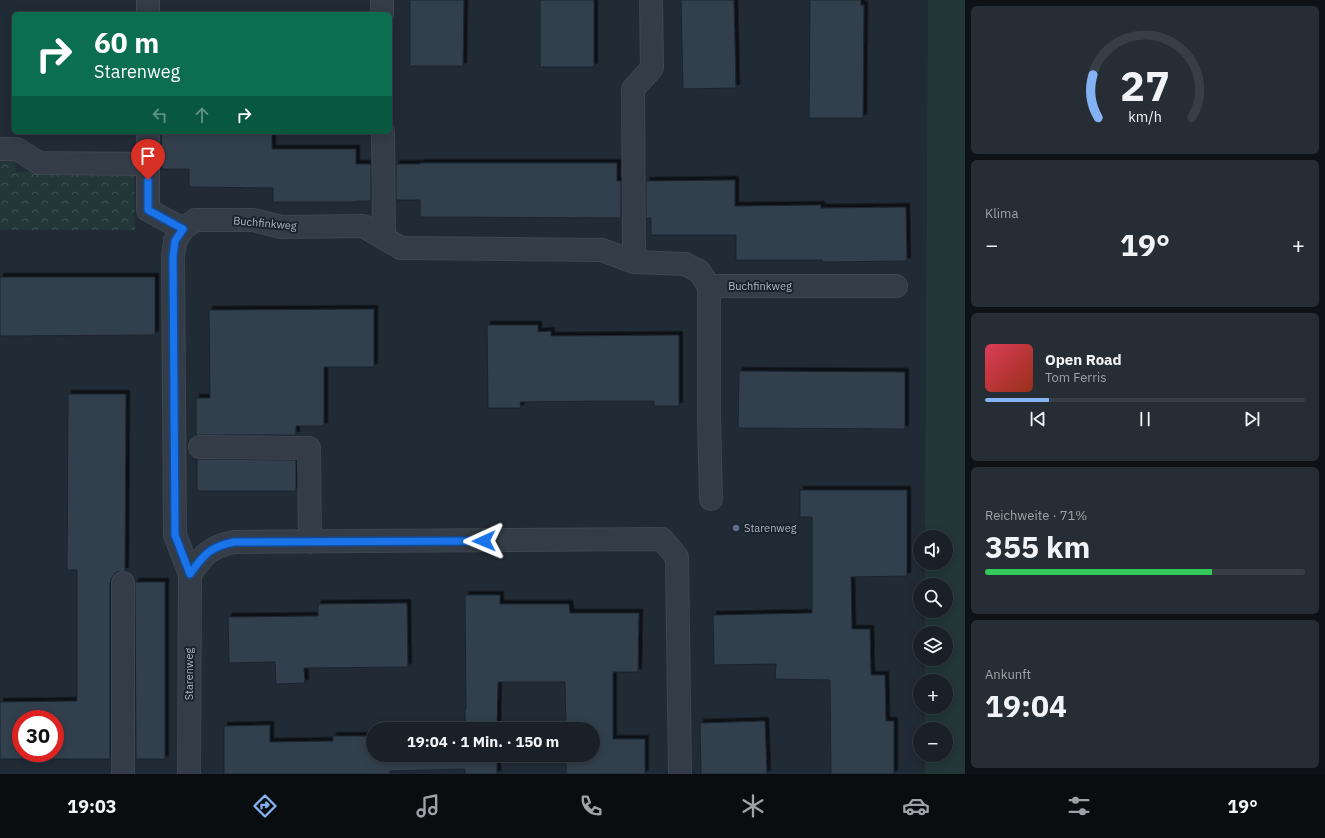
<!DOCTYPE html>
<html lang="de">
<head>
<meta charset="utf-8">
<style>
  body { margin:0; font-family:"IBM Plex Sans",sans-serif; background:#262d34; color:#f1f3f6; height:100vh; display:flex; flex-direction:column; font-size:15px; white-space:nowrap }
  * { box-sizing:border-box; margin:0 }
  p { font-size:13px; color:#9fa3a8 }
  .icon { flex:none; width:22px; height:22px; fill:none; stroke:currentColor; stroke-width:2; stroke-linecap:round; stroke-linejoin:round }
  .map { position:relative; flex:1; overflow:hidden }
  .side { display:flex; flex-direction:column; gap:6px; padding:6px; background:#0e1216; width:360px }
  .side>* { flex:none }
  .top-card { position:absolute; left:12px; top:12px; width:380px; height:122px; border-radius:6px; box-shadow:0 2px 10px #0003,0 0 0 1px #373e45; background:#0b6e4f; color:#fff; overflow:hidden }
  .fabs { position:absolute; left:913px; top:530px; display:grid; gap:8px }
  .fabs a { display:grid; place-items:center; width:40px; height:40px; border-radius:50%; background:#192028; box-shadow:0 2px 10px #0003,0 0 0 1px #373e45; font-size:20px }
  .speed { position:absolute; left:12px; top:710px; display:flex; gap:8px; font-size:20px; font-weight:700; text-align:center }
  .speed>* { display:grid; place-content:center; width:52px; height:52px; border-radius:50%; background:#192028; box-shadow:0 2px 10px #0003,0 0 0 1px #373e45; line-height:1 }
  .speed .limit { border:6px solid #d22; background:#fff; color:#111 }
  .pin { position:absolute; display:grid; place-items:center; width:34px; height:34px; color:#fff; margin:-41px -17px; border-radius:50% 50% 50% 0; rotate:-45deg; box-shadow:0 0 4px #0007 }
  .pin .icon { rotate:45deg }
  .me { position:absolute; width:44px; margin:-22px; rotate:269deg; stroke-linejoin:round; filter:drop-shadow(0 0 3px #0008) }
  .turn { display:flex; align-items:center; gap:14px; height:84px; padding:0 16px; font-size:18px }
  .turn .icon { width:52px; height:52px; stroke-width:2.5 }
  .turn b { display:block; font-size:28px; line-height:34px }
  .lanes { display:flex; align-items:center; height:38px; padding:0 16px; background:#0003; justify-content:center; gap:20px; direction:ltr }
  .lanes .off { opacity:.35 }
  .big { font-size:30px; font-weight:700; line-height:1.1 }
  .side .card { flex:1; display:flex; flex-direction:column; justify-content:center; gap:6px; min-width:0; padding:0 14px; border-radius:6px; background:#262d34 }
  .side .dial { align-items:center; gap:0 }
  .dial svg { height:104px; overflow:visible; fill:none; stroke:#373e45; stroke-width:7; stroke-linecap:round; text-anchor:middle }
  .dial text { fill:#f1f3f6; stroke:none }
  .song { display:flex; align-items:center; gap:12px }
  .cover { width:48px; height:48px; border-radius:6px; background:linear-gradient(135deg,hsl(350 70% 55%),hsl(10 70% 35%)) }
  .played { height:4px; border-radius:2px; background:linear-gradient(90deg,#83b3f4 20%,#373e45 20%) }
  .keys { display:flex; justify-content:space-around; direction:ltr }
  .heat { display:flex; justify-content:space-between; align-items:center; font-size:22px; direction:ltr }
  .charge { height:6px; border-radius:3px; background:linear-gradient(90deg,#34c759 71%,#373e45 0) }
  .trip { position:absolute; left:366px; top:722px; width:234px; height:40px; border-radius:20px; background:#192028; box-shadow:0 2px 10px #0003,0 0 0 1px #373e45; font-weight:700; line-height:40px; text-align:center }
  .menu { display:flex; height:64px; justify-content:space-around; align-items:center; background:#0a0d10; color:#9fa3a8 }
  .menu .icon { width:28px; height:28px }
  .menu .on { color:#83b3f4 }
  .menu b { font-size:18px; color:#f1f3f6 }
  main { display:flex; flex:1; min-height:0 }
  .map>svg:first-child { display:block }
  .grass { fill:#233638 }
  .park { fill:url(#park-crowns) }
  .building { fill:#333f4d; stroke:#1c242e; fill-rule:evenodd; filter:url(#shadow) }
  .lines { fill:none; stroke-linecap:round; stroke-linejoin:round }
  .minor-casing { stroke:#3e4651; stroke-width:24 }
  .minor { stroke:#343d47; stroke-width:22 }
  .route-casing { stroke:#114b97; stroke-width:10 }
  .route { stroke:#1a73e8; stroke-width:7 }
  .service-dot { fill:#5c6f8a; stroke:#1a222c; stroke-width:1.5 }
  .labels { text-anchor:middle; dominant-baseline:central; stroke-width:4; stroke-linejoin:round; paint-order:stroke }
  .street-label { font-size:11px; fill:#aeb7c4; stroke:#1a222c }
  .poi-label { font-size:11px; fill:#aeb7c4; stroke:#1a222c; text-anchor:start }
</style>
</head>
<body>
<main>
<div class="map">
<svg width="965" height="774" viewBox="0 0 965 774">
  <defs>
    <pattern id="park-crowns" width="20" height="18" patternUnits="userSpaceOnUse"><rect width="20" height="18" fill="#233638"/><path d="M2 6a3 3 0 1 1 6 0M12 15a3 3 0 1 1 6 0" fill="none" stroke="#405153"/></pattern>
    <filter id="shadow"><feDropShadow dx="3.5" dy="-3.5" stdDeviation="0" flood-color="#0009"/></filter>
  </defs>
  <rect width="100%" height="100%" fill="#212b36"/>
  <path class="grass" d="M 928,0 L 965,0 L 965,774 L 925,774 L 925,755 L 946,755 L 946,729 L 925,729 L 925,707 L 946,707 L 946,681 L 925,681 L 925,659 L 946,659 L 946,633 L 925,633 L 925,611 L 946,611 L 946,585 L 925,585 L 925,563 L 946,563 L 946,537 L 925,537 Z"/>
  <path class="park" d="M 0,155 L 15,155 L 16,172 L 134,171 L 135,230 L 0,230 Z"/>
  <path class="building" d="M 410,0 L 464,0 L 463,66 L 410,66 Z
    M 540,0 L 594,0 L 594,67 L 540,67 Z
    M 681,0 L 734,0 L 736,88 L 683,89 Z
    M 810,0 L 861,0 L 861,5 L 864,5 L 863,118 L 809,118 Z
    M 161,132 L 189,132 L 189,134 L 272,134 L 272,149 L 356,149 L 356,164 L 371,164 L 371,201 L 356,201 L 356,202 L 273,202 L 273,188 L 189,187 L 189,169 L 162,169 Z
    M 420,163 L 617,163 L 617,181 L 621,181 L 621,218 L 420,217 L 420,200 L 396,200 L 396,164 L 420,164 Z
    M 735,180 L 735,206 L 821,205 L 821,208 L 906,207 L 907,261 L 822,262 L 822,260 L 736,260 L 736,235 L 651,235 L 651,218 L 646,218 L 646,181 Z
    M 0,277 L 155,277 L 155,335 L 0,336 Z
    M 374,309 L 374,367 L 324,367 L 324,426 L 296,426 L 296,435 L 196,435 L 196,398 L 210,398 L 209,310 Z
    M 487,325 L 538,325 L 538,332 L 551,331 L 551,336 L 679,335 L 679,406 L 654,406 L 654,401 L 615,401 L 520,402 L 521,408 L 488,408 Z
    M 739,371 L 905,372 L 905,429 L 738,428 Z
    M 68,394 L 126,394 L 125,571 L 116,572 L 112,577 L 110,583 L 110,759 L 0,759 L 0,702 L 77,701 L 77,570 L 67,570 ZM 21,719 L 55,719 L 55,753 L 21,753 Z
    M 197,459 L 296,460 L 296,491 L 197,491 Z
    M 800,490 L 907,490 L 907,576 L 851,577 L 852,629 L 870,629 L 871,675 L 885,675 L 886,721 L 894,721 L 894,774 L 831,774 L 830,680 L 775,679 L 776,664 L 714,665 L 713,615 L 812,613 L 812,517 L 800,517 Z
    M 135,582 L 165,582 L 165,759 L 136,759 Z
    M 465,595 L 500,595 L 500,604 L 569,604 L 570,613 L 639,613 L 638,672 L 613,672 L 613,739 L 645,739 L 645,774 L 566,774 L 566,755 L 593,755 L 593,729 L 566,729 L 565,682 L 498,682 L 497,729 L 420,729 L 465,728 L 465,709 L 466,709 Z
    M 407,603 L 408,667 L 304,668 L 305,683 L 276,684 L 275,662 L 229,663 L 228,617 L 318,616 L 318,604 Z
    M 765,721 L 767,774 L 701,774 L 700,723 Z
    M 270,725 L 270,742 L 333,741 L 333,736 L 373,736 L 373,755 L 497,755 L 497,774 L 465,774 L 465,769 L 390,771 L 390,774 L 224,774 L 224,726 Z"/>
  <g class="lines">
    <defs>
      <path id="minor" d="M 382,0 L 382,14
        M 148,14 L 148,0
        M 148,132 L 148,210 L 183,229
        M 383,132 L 384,238
        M 0,149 L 17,149 L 39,163 L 148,164
        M 634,262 L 633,89 L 652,68 L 651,0
        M 709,286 L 709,417 L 711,499
        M 709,286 L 896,286
        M 200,447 L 309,448 L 310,542
        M 190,574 C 204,554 210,547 234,542 L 662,539 L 677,557 L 680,774
        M 123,774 L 123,583
        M 189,774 L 190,574 L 175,535 L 173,256 L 175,241 L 183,229 L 195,220 L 253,220 L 281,227 L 363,226 L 401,248 L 602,250 L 634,262 L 685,264 L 699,271 L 709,286"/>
    </defs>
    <use href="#minor" class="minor-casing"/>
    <use href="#minor" class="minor"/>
  </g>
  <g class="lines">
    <defs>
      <path id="route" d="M 148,180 L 148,210 L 183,229 L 175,241 L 173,256 L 175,535 L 190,574 C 204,554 210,547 234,542 L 484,541"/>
    </defs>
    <use href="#route" class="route-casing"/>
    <use href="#route" class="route"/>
  </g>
  <circle class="service-dot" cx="736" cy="528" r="4"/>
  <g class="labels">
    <g class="street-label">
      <text transform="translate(265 223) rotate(5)">Buchfinkweg</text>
      <text x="760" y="286">Buchfinkweg</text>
      <text transform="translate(189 674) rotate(-90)">Starenweg</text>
    </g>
    <g class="poi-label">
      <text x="744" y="528">Starenweg</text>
    </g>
  </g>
</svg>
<div class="fabs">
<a><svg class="icon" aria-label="sound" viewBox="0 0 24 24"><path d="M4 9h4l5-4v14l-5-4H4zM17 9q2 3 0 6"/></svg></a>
<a><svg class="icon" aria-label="search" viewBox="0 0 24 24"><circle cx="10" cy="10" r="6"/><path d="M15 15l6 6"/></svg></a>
<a><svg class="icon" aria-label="layers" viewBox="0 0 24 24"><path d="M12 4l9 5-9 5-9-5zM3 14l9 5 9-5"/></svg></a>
<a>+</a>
<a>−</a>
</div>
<div class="speed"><div class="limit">30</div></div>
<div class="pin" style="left:148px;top:180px;background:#d93025"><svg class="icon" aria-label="arrive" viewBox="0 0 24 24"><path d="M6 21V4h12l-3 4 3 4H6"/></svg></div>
<svg class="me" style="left:484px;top:541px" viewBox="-20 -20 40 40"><path d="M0-17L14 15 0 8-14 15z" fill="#1a73e8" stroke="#fff" stroke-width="4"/></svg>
<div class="trip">19:04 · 1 Min. · 150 m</div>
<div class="top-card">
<div class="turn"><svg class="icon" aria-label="right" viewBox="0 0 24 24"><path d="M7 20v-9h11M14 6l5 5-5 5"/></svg><div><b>60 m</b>Starenweg</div></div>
<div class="lanes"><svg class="icon off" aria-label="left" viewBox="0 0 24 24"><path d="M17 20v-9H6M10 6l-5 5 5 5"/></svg><svg class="icon off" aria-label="ahead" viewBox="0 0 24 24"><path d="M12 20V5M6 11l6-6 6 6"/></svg><svg class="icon" aria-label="right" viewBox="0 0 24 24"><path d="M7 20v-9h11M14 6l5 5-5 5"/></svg></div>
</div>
</div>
<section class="side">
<div class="card dial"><svg viewBox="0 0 100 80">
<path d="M14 69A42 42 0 1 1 86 69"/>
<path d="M14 69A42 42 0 0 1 10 36" stroke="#83b3f4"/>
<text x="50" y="56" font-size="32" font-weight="700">27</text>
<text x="50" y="72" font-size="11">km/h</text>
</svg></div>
<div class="card"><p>Klima</p>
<div class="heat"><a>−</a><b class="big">19°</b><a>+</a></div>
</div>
<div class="card">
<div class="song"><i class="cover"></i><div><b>Open Road</b><p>Tom Ferris</p></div></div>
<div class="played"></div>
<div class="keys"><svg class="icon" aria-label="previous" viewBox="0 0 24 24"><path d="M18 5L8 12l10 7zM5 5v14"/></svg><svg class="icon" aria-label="pause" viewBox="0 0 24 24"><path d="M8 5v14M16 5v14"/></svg><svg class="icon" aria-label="next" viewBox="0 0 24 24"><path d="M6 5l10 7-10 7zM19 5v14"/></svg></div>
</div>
<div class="card"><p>Reichweite · 71%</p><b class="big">355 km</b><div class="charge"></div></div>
<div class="card"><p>Ankunft</p><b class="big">19:04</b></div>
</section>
</main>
<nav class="menu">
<b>19:03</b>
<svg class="icon on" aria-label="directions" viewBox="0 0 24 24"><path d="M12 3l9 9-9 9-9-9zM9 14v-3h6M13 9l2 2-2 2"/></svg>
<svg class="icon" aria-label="music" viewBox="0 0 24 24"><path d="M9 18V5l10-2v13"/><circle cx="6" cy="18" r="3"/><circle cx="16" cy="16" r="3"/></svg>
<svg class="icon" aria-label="phone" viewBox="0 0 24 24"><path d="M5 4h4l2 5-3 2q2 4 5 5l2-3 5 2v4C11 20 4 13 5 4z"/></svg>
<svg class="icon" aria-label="climate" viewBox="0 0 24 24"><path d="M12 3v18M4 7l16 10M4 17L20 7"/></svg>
<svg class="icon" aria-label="car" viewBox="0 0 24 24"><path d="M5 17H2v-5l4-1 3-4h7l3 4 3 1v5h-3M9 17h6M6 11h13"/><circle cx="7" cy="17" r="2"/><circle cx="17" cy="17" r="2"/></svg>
<svg class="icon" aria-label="filters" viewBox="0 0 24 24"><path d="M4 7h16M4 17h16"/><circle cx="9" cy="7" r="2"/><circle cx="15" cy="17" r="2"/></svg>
<b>19°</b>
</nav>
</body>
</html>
